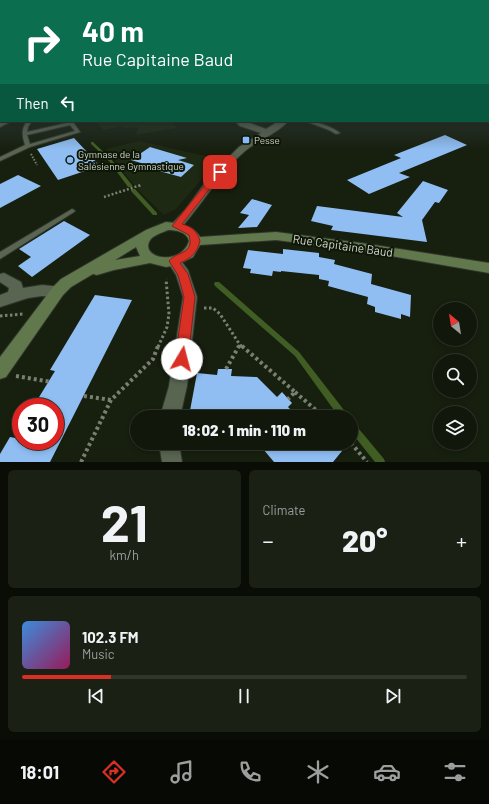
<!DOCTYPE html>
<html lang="en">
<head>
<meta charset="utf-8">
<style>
  body { margin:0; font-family:Barlow,sans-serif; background:#1a2014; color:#f1f3f6; height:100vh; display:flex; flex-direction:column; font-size:15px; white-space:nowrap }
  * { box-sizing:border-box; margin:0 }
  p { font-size:13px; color:#9c9f9d }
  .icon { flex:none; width:22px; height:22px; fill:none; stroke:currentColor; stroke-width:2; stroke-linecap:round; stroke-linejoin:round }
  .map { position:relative; height:462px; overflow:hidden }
  .panel { display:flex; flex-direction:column; gap:8px; padding:8px; background:#090d06; flex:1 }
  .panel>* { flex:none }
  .guide { position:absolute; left:0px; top:0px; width:489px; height:122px; box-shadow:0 2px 6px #0003,0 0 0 1px #30362c; background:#0b6e4f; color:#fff; overflow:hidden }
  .needle { width:26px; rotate:330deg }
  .buttons { position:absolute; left:433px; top:302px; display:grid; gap:8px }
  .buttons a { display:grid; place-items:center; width:44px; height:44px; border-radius:50%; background:#11170b; box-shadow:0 2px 6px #0003,0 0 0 1px #30362c; font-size:20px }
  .speed { position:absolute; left:12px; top:398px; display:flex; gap:8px; font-size:20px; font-weight:700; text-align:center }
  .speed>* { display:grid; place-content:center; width:52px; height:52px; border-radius:50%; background:#11170b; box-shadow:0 2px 6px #0003,0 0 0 1px #30362c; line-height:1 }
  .speed .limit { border:6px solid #d22; background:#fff; color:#111 }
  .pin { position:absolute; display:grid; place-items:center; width:34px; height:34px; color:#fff; margin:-17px; border-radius:8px; box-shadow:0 2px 6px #0006 }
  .me { position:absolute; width:44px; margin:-22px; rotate:8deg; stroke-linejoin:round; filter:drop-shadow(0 0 3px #0008) }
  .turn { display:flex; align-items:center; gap:14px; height:84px; padding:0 16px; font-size:18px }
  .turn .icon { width:52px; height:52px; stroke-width:2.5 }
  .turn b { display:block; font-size:28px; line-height:34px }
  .then { display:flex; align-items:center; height:38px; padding:0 16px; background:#0003; gap:8px; font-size:15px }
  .big { font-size:30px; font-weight:800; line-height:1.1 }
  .panel .tile { flex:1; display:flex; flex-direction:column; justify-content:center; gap:6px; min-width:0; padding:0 14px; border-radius:6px; background:#1a2014 }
  .panel .dial { align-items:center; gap:0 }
  .dial b { font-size:52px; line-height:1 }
  .song { display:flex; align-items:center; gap:12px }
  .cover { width:48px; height:48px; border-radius:6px; background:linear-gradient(135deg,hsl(210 70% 55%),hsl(330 70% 35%)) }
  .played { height:4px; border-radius:2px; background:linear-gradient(90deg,#d93025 20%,#30362c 20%) }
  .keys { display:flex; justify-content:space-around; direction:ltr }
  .heat { display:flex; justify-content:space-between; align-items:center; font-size:22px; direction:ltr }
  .panel .tiles { flex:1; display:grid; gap:8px; grid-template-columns:1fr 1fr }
  .tile:last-child { grid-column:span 2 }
  .trip { position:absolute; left:130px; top:410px; width:228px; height:40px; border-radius:20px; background:#11170b; box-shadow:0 2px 6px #0003,0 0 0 1px #30362c; font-weight:800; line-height:40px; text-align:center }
  .dock { display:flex; height:64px; justify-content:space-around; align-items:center; background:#070904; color:#9c9f9d }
  .dock .icon { width:28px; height:28px }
  .dock .on { color:#d93025 }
  .dock b { font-size:18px; color:#f1f3f6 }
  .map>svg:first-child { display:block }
  .built { fill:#1d2913 }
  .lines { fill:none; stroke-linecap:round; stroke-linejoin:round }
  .stream { fill:#405d24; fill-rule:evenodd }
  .building { fill:#90bef3 }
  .lane-casing { stroke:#30362d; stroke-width:2 }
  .street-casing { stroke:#30362d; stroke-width:2 }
  .secondary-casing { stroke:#30362d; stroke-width:2 }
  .path-far3 { stroke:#798073; stroke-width:2; stroke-dasharray:1.5 1.5; stroke-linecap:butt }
  .path-far2 { stroke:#798073; stroke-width:2.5; stroke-dasharray:2 2; stroke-linecap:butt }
  .path-far1 { stroke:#798073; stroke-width:3; stroke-dasharray:2.5 2.5; stroke-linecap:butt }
  .path { stroke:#798073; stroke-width:4; stroke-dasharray:3 3; stroke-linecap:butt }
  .lane { fill:#596451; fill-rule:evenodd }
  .street { fill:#596451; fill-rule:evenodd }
  .secondary { fill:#61784d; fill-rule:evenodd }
  .route { fill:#d93025; stroke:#8d1f18 }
  .poi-dot { fill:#84bcfb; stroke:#0e1607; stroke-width:1.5 }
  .labels { text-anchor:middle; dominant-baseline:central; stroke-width:4; stroke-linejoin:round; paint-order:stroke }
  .far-poi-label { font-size:10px; fill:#d0d6cb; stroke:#0e1607; text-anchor:start }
  .street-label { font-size:12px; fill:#d0d6cb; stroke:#0e1607 }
</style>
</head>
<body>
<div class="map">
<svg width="489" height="462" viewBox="0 0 489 462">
  <rect width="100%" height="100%" fill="#171f0f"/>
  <path class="built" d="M 95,121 L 170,121 L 177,128 L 136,135 L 138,127 L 124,128 L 122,126 L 104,130 Z
    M 139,141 L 219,159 L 176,209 L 164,215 L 137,189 L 106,149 Z"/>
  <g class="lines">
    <path class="stream" d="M 91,142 L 93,142 L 111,159 L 132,185 L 132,187 L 128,187 L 109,161 L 91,144 Z
      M 131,189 L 135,189 L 157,213 L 157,215 L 153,215 L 131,191 Z
      M 215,282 L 219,282 L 299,352 L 347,414 L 348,417 L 339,417 L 295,356 L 215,286 L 214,284 Z
      M 351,422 L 354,423 L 384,459 L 385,462 L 375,462 L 351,432 Z"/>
  </g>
  <path class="building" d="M 445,135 L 467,145 L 399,173 L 410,177 L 369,194 L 347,180 L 401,158 L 394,155 Z
    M 74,138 L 100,166 L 58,180 L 37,149 Z
    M 150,147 L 187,158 L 178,160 L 194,165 L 181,177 L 152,169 L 154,167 L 131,160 Z
    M 18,175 L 41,186 L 0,208 L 0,184 Z
    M 423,181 L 448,190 L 439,203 L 435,202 L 422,220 L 427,242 L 331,230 L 333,226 L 311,221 L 317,206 L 403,217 L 397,213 Z
    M 252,199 L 272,205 L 257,227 L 238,228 L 249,215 L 240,213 Z
    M 64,221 L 90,235 L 32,277 L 18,266 L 31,257 L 19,249 Z
    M 283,249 L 319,253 L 319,257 L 335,260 L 334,264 L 372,274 L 371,284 L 411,295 L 410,317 L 401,314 L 401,319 L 375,312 L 375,307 L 367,304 L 368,297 L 328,286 L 329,281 L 319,279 L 319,275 L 281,271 L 281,272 L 273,271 L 272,276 L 250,273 L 251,269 L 243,268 L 248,250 L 283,254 Z
    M 95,295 L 132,300 L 50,462 L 0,462 L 0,454 L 10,437 L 21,439 L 21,441 L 55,441 L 55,407 L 33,407 L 55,371 L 50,370 Z
    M 218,369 L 232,369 L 231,376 L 257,377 L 277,397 L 282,392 L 292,403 L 288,407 L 298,417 L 189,416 L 197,373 L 217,375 Z
    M 258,443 L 334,443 L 342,451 L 333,462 L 274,462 Z"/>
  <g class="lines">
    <defs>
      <path id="lane" d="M 27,121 L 32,121 L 28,127 L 27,132 L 71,122 L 73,122 L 80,132 L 30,147 L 0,161 L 0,157 L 25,145 C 22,136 21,129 27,121 ZM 70,125 L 75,131 L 30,144 L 27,135 Z
        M 305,121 C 316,121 331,126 340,133 L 336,134 L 329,130 Z
        M 72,209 L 74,210 L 75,211 L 74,212 L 0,259 L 0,252 Z"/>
      <path id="street" d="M 0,108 L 1,108 L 1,112 L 0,112 Z
        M 488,115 L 489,115 L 489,119 L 488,119 Z
        M 2,121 L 12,121 L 0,127 L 0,122 Z
        M 235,121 L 244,121 L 266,129 L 279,121 L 288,121 C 277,134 258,140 245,151 C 219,173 203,204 180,229 L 172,229 L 170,226 L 185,210 L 210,176 L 239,147 L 261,133 L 240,126 Z
        M 174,256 L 179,258 L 188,270 L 197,297 L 187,386 L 180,417 L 160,417 L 169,386 L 183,297 L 176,275 L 167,261 L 169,258 Z
        M 4,273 L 21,282 L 23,288 L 42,285 L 63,287 L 65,291 L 63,295 L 58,297 L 42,296 L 28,298 L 0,307 L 0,295 L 8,292 L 9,288 L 0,282 L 0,274 Z
        M 159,443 L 179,443 L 182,462 L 162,462 Z"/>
      <path id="secondary" d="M 166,222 C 179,223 193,225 200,237 L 276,232 L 368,244 L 489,263 L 489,273 L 368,252 L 276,240 L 200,245 L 193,257 L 177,265 L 166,267 L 150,263 L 114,270 L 97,275 L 93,274 L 71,287 L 63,295 L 6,377 L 0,379 L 0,357 L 53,287 L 61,279 L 146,230 ZM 168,230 C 176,230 187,232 189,241 C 181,266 142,259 149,242 C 152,235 162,233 168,230 ZM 136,247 L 140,256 L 115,260 Z"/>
    </defs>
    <use href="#lane" class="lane-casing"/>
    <use href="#street" class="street-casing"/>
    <use href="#secondary" class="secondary-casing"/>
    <path class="path-far3" d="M 31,154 L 37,165
      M 139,186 L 141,185"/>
    <path class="path-far2" d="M 104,197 L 141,185"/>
    <path class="path-far1" d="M 204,308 L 213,308 L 220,314 L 240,345 L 243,347
      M 0,316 L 23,314
      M 158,347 L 167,327 L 169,314 L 166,279
      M 239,347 L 240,345"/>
    <path class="path" d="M 242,346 L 295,392 L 288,399
      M 226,369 L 239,346
      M 16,376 L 51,382
      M 295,392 L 324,417
      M 84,396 L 111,400
      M 351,443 L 367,462
      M 338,447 L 341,443
      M 81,462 L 111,400 L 153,359 L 158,346"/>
    <use href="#lane" class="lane"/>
    <use href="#street" class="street"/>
    <use href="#secondary" class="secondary"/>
  </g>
  <linearGradient id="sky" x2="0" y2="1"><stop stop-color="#0d1108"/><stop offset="0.57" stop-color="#364242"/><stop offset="1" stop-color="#364242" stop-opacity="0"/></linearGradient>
  <rect width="489" height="150" fill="url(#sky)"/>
  <path class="route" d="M 217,170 L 220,170 L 223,172 L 182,224 C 192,227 197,231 200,241 C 197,253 191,258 180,263 L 188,274 L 195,297 L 188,359 L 186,363 L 182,365 L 177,363 L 175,359 L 184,297 L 178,275 L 169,261 C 176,251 195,255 189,235 L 172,226 Z"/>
  <g class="poi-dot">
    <rect x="242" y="136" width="8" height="8" rx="2"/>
    <circle cx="70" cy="160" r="4"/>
  </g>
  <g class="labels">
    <g class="far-poi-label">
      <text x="254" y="140">Pesse</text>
      <text x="78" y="154">Gymnase de la<tspan x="78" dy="12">Salésienne Gymnastique</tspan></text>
    </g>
    <g class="street-label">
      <text transform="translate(343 245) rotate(8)">Rue Capitaine Baud</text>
    </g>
  </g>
</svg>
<div class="buttons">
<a><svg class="needle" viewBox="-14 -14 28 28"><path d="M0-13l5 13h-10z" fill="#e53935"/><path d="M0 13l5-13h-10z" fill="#9c9f9d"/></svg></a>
<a><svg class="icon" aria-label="search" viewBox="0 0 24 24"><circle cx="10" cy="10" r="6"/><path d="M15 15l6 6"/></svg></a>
<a><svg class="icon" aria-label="layers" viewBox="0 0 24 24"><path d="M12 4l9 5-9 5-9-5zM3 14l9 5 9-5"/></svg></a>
</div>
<div class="speed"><div class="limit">30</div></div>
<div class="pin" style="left:220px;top:172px;background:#d93025"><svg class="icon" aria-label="arrive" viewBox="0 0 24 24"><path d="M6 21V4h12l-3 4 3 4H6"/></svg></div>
<svg class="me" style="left:182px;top:359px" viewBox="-20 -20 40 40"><circle r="19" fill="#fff"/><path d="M0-13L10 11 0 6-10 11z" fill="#d93025"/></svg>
<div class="trip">18:02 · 1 min · 110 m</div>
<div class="guide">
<div class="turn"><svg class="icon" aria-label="right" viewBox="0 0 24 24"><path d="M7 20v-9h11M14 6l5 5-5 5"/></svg><div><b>40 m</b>Rue Capitaine Baud</div></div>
<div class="then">Then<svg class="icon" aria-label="left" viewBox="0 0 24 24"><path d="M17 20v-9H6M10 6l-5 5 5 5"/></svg></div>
</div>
</div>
<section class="panel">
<div class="tiles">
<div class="tile dial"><b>21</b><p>km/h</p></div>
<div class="tile"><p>Climate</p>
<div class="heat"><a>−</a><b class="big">20°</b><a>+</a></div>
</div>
<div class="tile">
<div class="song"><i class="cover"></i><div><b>102.3 FM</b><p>Music</p></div></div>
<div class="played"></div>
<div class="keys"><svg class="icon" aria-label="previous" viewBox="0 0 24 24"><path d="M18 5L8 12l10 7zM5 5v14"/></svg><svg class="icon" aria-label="pause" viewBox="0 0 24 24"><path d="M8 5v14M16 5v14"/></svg><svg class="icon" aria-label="next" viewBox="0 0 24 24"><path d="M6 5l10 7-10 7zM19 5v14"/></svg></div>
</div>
</div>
</section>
<nav class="dock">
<b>18:01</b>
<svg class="icon on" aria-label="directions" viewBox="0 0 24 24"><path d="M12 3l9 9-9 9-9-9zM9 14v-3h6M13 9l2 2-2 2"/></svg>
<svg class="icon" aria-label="music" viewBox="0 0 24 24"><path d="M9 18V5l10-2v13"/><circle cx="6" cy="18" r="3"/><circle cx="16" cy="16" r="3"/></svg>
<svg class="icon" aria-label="phone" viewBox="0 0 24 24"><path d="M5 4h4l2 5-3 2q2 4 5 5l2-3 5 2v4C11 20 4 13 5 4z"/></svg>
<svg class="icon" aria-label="climate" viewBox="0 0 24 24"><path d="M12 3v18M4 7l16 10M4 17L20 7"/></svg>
<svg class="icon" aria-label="car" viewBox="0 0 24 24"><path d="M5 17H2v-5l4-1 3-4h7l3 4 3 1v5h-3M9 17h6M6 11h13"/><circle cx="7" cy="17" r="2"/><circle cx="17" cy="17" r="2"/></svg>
<svg class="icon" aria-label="filters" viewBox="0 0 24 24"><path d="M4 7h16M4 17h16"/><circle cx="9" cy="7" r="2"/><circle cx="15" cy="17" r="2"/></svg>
</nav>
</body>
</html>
